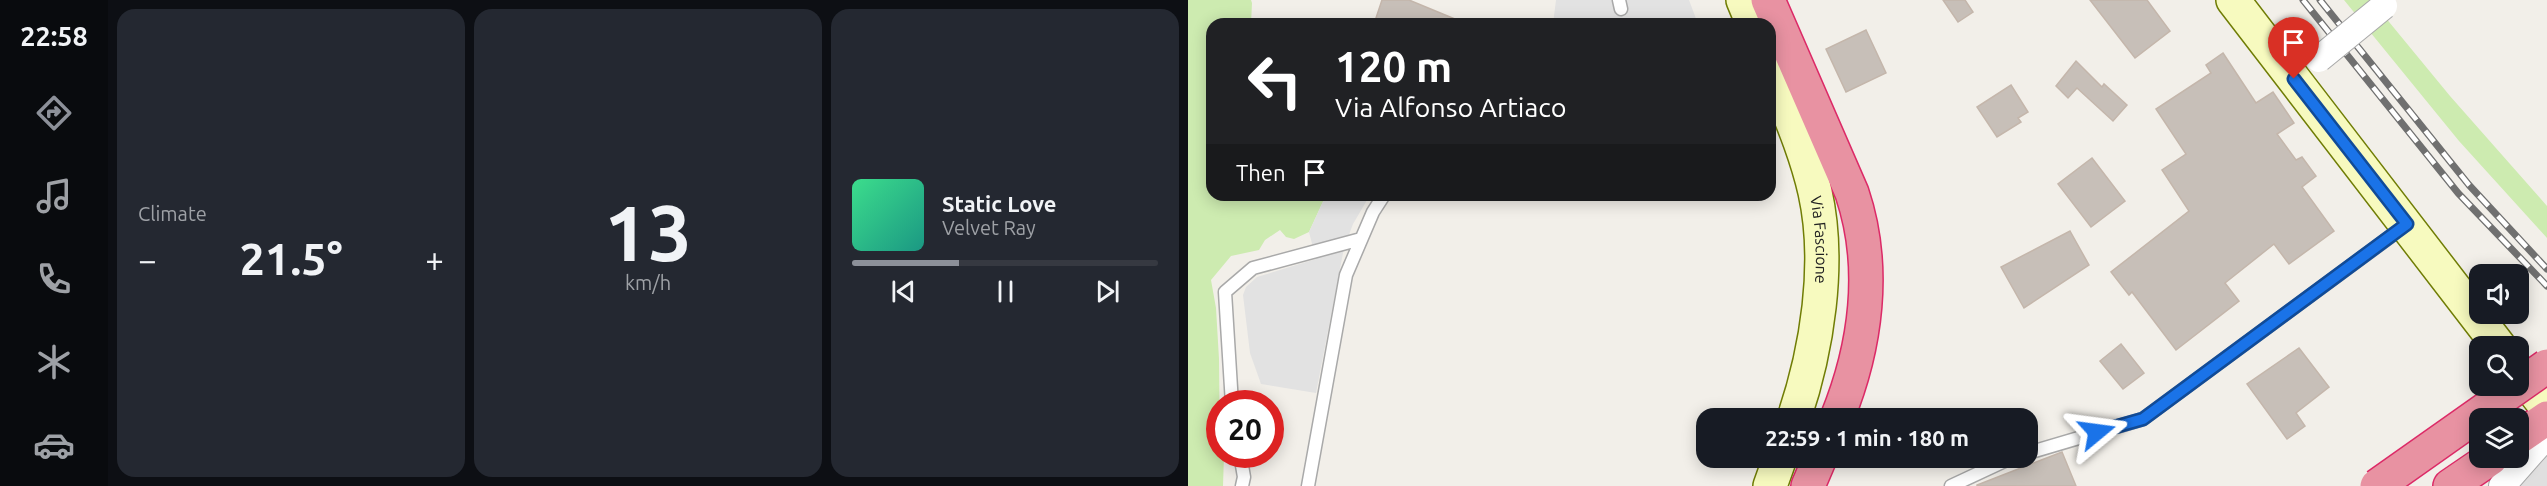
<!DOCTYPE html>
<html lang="en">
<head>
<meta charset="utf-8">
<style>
  body { margin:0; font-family:Ubuntu,sans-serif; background:#242831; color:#f1f3f6; height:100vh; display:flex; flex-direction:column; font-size:22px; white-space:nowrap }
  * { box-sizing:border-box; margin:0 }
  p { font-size:20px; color:#9ea1a6 }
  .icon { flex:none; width:33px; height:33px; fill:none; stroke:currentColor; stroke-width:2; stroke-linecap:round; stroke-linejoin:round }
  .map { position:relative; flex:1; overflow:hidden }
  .sheet { display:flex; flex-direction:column; gap:9px; padding:9px; background:#0d0f14; width:1080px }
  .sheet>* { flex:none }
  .banner { position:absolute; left:18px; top:18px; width:570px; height:183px; border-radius:18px; box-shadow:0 3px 15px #0003; background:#202124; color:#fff; overflow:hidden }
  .buttons { position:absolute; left:1281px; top:264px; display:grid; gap:12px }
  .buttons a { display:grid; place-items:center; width:60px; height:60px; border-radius:12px; background:#171b24; box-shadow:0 3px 15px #0003; font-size:30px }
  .speed { position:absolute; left:18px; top:390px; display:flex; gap:12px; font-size:30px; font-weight:700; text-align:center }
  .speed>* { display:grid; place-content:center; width:78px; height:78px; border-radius:50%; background:#171b24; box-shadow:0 3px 15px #0003; line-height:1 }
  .speed .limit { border:9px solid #d22; background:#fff; color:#111 }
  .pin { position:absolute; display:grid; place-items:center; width:51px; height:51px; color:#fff; margin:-62px -26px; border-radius:50% 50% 50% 0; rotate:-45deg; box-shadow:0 0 6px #0007 }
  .pin .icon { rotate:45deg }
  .me { position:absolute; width:66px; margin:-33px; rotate:74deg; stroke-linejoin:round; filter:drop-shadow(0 0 4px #0008) }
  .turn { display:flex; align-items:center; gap:21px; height:126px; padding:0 30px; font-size:27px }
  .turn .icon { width:78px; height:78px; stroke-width:2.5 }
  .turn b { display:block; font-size:42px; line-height:51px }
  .then { display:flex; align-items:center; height:57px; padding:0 30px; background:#0003; gap:12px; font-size:22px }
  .big { font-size:45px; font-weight:700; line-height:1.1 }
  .sheet .tile { flex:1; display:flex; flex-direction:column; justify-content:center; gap:9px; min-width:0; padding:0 21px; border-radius:18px; background:#242831 }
  .sheet .dial { align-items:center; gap:0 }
  .dial b { font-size:78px; line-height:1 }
  .song { display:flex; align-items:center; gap:18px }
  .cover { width:72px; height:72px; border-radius:9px; background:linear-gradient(135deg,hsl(150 70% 55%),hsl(170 70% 35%)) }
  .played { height:6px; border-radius:3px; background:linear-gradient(90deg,#8c9099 35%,#363941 35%) }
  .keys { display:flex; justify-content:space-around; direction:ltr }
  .heat { display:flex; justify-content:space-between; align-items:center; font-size:33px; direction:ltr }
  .sheet .tiles { flex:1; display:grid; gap:9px; grid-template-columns:repeat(3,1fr) }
  .trip { position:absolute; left:508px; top:408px; width:342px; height:60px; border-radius:18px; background:#171b24; box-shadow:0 3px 15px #0003; font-weight:700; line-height:60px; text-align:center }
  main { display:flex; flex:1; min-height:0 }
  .dock { display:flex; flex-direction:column; width:108px; justify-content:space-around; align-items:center; background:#090b0e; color:#9ea1a6 }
  .dock .icon { width:42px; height:42px }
  .dock .selected { color:#8c9099 }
  .dock b { font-size:27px; color:#f1f3f6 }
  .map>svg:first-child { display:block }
  .residential { fill:#e0dfdf }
  .grass { fill:#cdebb0 }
  .parking { fill:#e2e2e2 }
  .building { fill:#c7bfb8; stroke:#c4b6ab; stroke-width:1.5 }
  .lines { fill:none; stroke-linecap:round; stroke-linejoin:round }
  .service-casing { stroke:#a9a9a9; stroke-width:15 }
  .minor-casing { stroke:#a9a9a9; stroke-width:28 }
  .secondary-casing { stroke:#707d05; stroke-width:36 }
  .motorway-casing { stroke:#dc2a67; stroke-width:36 }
  .service { stroke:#fff; stroke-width:12 }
  .minor { stroke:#fff; stroke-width:26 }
  .secondary { stroke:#f7fabf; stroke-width:33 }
  .motorway { stroke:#e892a2; stroke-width:33 }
  .rail-casing { stroke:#707070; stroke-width:7 }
  .rail { stroke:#fff; stroke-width:4.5; stroke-dasharray:14; stroke-linecap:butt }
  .minor-bridge-casing { stroke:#a9a9a9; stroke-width:28; stroke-linecap:butt }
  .motorway-bridge-casing { stroke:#dc2a67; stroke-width:36; stroke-linecap:butt }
  .minor-bridge { stroke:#fff; stroke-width:26 }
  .motorway-bridge { stroke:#e892a2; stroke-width:33 }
  .route-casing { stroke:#114b97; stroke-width:15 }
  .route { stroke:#1a73e8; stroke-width:10 }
  .labels { text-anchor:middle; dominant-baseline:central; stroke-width:4.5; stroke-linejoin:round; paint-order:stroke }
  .street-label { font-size:16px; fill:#222; stroke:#fff }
</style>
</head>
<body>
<main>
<nav class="dock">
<b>22:58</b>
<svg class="icon selected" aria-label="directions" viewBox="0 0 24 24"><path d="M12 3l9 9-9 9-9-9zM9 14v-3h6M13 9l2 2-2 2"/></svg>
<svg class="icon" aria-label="music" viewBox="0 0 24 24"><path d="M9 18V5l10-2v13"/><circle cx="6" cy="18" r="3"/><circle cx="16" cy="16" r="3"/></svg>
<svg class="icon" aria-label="phone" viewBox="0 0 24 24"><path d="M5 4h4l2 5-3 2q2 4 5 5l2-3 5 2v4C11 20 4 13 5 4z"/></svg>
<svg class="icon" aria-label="climate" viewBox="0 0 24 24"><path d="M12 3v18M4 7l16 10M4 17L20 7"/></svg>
<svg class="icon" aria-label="car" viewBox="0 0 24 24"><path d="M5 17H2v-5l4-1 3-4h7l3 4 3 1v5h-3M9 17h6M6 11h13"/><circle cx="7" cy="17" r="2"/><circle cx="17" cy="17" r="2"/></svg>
</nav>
<section class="sheet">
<div class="tiles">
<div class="tile"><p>Climate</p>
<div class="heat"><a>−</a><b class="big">21.5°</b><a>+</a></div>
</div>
<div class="tile dial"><b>13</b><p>km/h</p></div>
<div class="tile">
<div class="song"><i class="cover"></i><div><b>Static Love</b><p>Velvet Ray</p></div></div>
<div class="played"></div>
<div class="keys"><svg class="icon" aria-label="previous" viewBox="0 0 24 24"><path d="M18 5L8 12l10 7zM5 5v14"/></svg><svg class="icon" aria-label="pause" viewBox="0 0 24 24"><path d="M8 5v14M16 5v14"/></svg><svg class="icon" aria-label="next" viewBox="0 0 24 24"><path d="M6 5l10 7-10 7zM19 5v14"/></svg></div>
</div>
</div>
</section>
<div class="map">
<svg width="1359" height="486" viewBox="0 0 1359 486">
  <rect width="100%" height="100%" fill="#f2efe9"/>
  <path class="residential" d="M 1359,442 L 1359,486 L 1299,486 Z"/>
  <path class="grass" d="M 0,0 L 63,0 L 64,3 L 63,24 L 24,24 L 24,195 L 138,195 L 121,232 L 106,239 L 98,237 L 92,230 L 77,240 L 71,250 L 43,256 L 23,280 L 28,308 L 31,359 L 32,454 L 36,455 L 35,486 L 0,486 Z
    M 1156,0 L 1183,0 L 1262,96 L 1359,206 L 1359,238 L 1271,141 Z"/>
  <path class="parking" d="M 368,0 L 501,0 L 510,24 L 365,24 Z
    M 138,195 L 182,195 L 165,224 L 156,248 L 128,393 L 73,384 L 62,353 L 55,295 L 58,287 L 69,277 L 128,259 L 121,232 Z"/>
  <path class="building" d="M 194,0 L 221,0 L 279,24 L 186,24 Z
    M 755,0 L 777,0 L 785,12 L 770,22 Z
    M 902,0 L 959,0 L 982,31 L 947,58 Z
    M 678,30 L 698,73 L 658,92 L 638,49 Z
    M 1035,53 L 1068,103 L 1085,92 L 1106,123 L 1089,134 L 1108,160 L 1114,157 L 1128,176 L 1114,187 L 1146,231 L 1101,264 L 1086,244 L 1037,283 L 1051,301 L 988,350 L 944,292 L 941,295 L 923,272 L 1001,211 L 974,170 L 998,154 L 968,109 L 1023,73 L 1018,65 Z
    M 888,61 L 914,87 L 916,84 L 939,105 L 925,121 L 889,88 L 880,98 L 868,86 Z
    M 823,85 L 840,112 L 830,118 L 833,122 L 809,137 L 789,107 Z
    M 904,158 L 937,201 L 903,227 L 870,184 Z
    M 882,231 L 901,265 L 836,308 L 813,267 Z
    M 933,344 L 956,373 L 935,389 L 912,361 Z
    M 1111,348 L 1141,387 L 1108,413 L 1117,426 L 1099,439 L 1059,384 Z
    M 874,452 L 888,486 L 789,486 L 789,485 Z"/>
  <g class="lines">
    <defs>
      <path id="service" d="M 431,0 L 433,9
        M 44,404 L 37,292 L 65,268 L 173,239
        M 840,453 L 955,419 L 1218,225
        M 52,454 L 56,477 L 54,486
        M 120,486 L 158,275 L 185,212 L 196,195
        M 763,486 L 823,458"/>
      <path id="minor" d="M 1314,486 L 1359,435"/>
      <g id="secondary">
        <path d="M 555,0 L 565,24"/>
        <path d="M 1045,0 L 1311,346"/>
        <path id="s1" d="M 582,66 C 598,107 617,148 627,192 C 643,264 629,350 606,418"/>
        <path d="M 1330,371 L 1359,408"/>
        <path d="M 582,486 L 592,458"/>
      </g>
      <path id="motorway" d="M 580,0 L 664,193 C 689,267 678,347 649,418
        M 1330,438 L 1359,418
        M 620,486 L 632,458
        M 1262,486 L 1303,458"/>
    </defs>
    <use href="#service" class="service-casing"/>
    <use href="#minor" class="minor-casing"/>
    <use href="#secondary" class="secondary-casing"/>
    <use href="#motorway" class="motorway-casing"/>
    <use href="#service" class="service"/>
    <use href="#minor" class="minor"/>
    <use href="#secondary" class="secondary"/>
    <use href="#motorway" class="motorway"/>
    <defs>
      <path id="rail" d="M 1115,0 L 1270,193 L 1359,286
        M 1132,0 L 1281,185 L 1359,269"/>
    </defs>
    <use href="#rail" class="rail-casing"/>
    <use href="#rail" class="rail"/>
    <defs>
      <path id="minor-bridge" d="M 1131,59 L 1196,6"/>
      <path id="motorway-bridge" d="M 1189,486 L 1359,366"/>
    </defs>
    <use href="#minor-bridge" class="minor-bridge-casing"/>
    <use href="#motorway-bridge" class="motorway-bridge-casing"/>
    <use href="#minor-bridge" class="minor-bridge"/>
    <use href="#motorway-bridge" class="motorway-bridge"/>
  </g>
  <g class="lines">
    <defs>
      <path id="route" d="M 909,432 L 955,419 L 1219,224 L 1106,79"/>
    </defs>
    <use href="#route" class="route-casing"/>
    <use href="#route" class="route"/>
  </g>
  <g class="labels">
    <g class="street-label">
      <text stroke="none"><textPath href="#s1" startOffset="182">Via Fascione</textPath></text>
    </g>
  </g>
</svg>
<div class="buttons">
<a><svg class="icon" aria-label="sound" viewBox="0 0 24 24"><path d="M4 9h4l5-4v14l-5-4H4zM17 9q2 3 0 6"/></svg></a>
<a><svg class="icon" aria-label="search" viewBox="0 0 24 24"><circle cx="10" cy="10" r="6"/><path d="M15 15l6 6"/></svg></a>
<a><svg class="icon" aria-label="layers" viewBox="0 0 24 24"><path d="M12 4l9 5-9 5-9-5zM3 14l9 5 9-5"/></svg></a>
</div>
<div class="speed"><div class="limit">20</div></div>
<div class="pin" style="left:1106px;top:79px;background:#d93025"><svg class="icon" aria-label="arrive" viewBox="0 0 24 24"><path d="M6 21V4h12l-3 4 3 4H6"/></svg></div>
<svg class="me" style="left:909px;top:432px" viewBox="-20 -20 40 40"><path d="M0-17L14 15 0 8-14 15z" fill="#1a73e8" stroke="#fff" stroke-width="4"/></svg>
<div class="trip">22:59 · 1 min · 180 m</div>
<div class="banner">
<div class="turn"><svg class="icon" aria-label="left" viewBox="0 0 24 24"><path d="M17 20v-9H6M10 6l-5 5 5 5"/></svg><div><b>120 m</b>Via Alfonso Artiaco</div></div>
<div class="then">Then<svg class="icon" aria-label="arrive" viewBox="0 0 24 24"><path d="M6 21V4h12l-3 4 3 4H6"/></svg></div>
</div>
</div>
</main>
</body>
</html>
